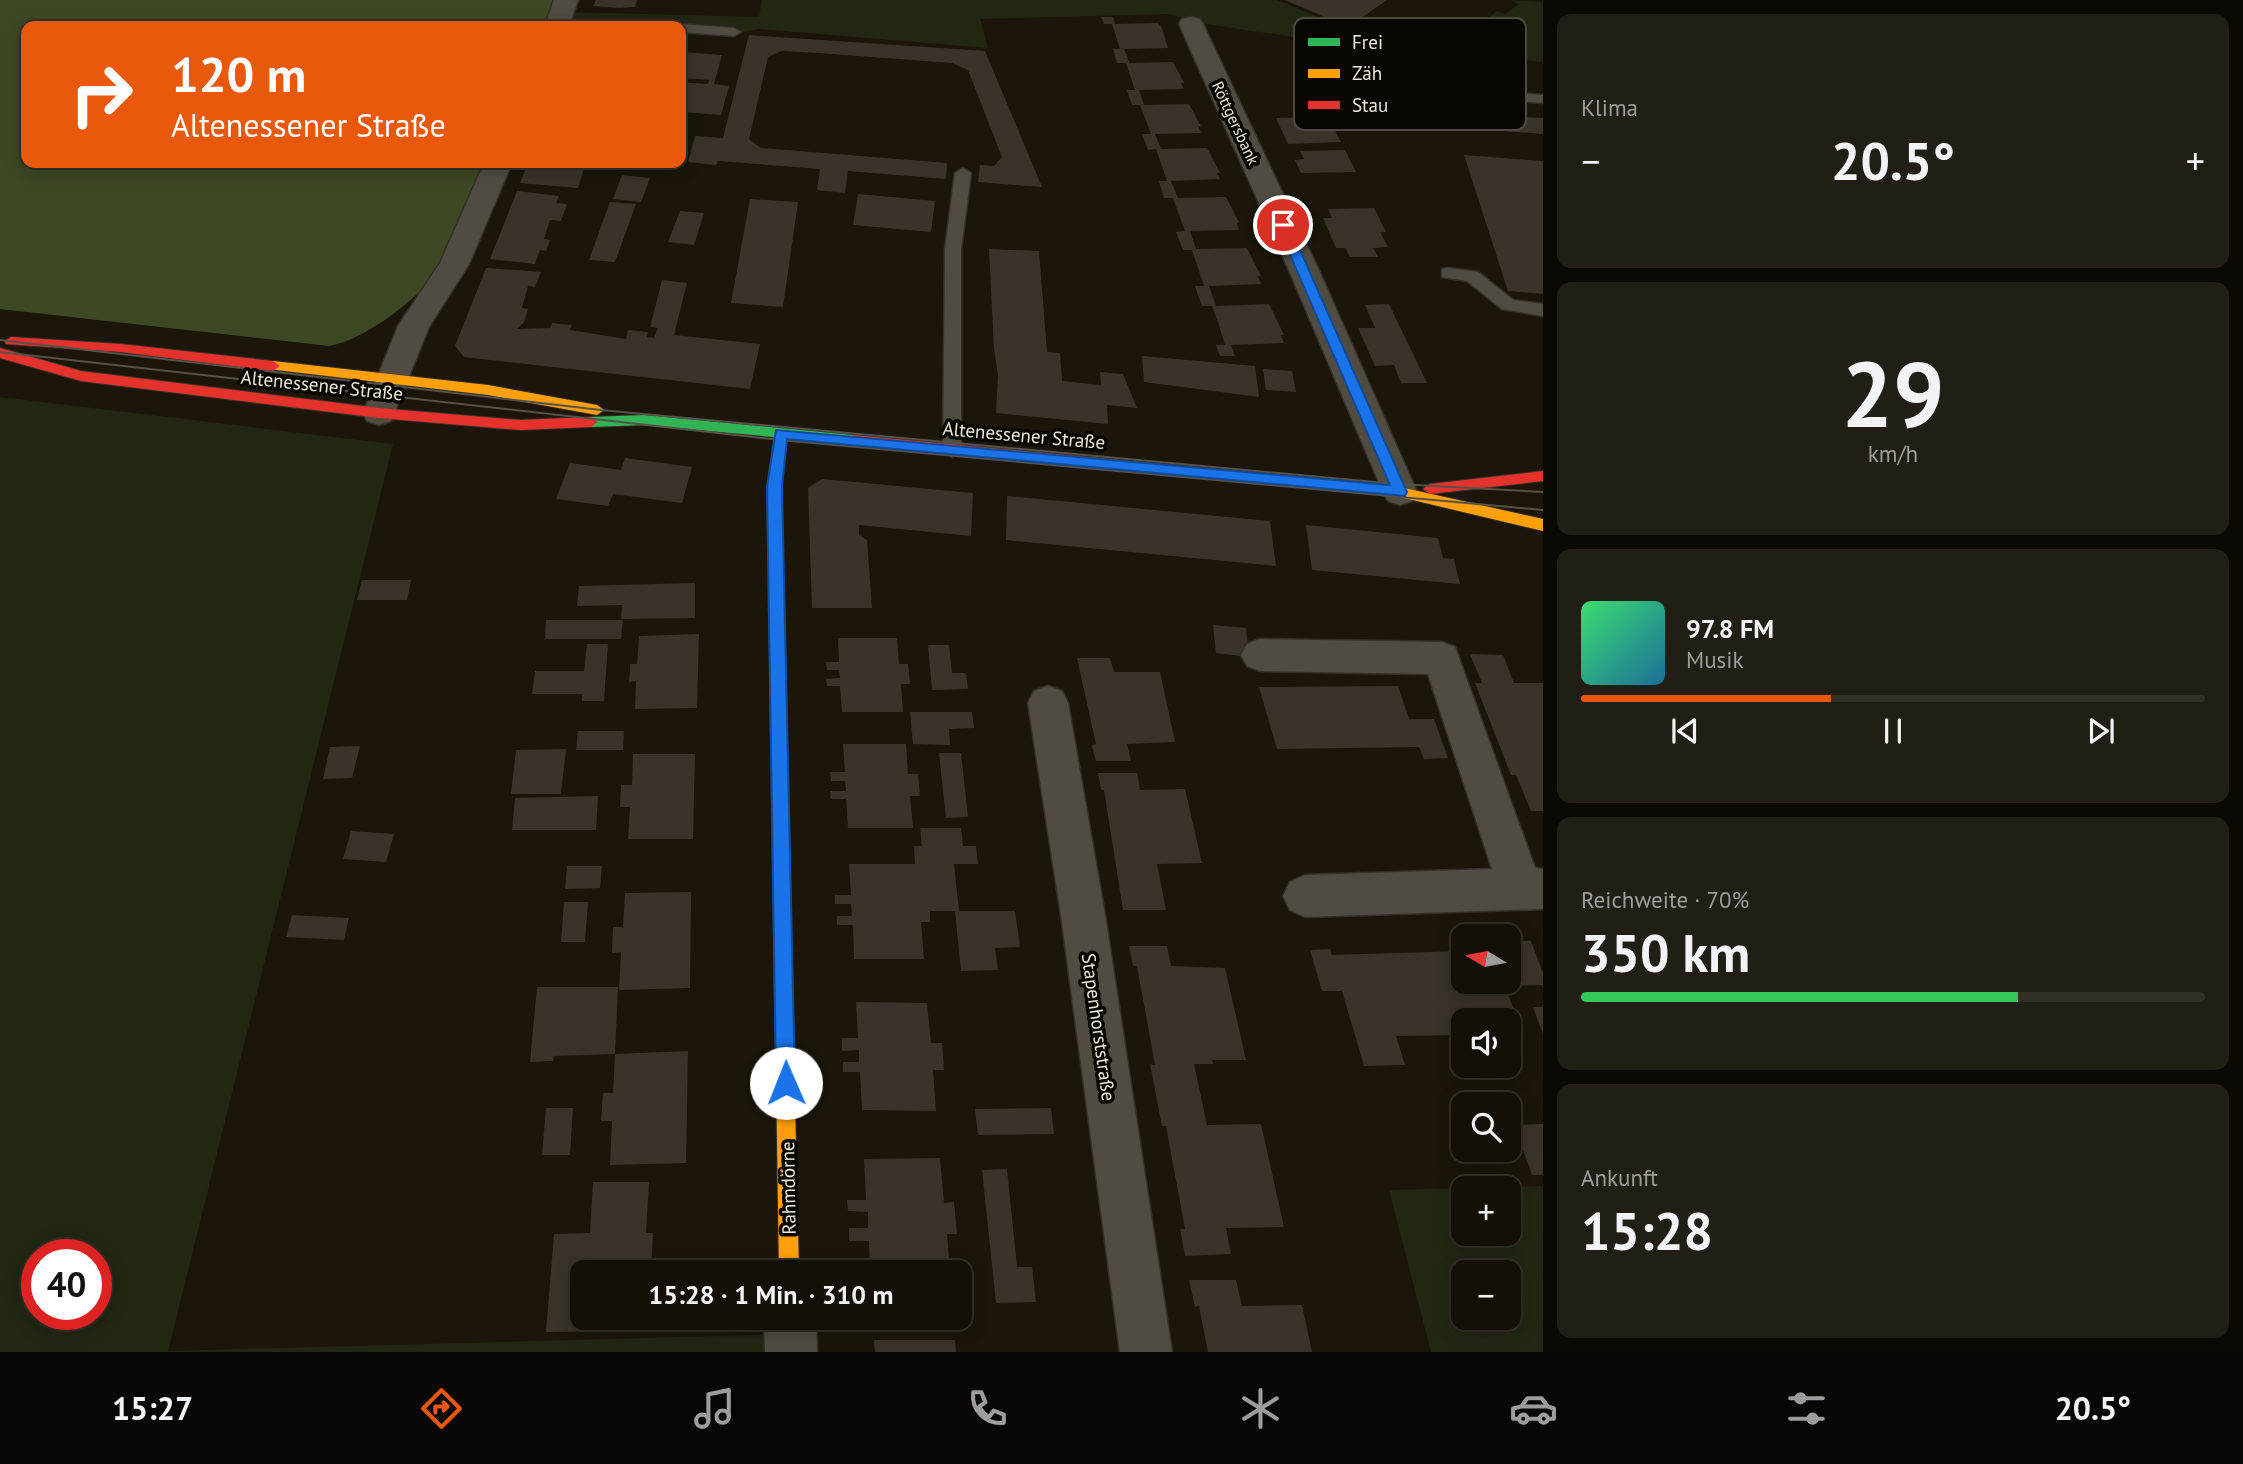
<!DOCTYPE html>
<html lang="de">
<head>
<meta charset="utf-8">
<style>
  body { margin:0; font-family:"PT Sans",sans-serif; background:#211e15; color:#f1f3f6; height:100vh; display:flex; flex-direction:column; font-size:26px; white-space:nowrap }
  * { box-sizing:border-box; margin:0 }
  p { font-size:23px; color:#9d9d9b }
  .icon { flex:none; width:38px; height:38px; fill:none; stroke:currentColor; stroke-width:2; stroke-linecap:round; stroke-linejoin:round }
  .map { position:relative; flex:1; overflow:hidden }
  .sheet { display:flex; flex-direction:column; gap:14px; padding:14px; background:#0b0904; width:700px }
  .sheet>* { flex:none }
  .banner { position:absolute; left:21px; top:21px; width:665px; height:147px; border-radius:14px; box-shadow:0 4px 18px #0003,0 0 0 2px #333028; background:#ea580c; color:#fff; overflow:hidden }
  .needle { width:46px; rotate:280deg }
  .controls { position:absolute; left:1451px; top:924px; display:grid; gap:14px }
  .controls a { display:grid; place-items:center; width:70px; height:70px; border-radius:14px; background:#141007; box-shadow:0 4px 18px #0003,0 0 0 2px #333028; font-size:35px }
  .speed { position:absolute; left:21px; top:1239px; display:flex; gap:14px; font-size:35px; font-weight:700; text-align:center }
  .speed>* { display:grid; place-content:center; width:91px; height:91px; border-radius:50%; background:#141007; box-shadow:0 4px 18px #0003,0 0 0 2px #333028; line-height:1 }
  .speed .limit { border:10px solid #d22; background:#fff; color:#111 }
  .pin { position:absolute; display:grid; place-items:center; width:60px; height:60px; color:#fff; margin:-30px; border:4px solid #fff; border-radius:50%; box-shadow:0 2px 7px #0007 }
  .me { position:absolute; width:77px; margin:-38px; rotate:359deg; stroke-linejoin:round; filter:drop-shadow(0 0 5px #0008) }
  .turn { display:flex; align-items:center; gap:24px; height:147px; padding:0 35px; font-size:32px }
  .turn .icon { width:91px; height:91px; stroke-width:2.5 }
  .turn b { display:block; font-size:49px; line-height:60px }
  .big { font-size:52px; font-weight:700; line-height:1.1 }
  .sheet .card { flex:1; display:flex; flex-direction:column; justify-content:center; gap:10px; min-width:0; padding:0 24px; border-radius:14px; background:#211e15 }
  .sheet .dial { align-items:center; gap:0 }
  .dial b { font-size:91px; line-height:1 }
  .song { display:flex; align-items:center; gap:21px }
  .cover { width:84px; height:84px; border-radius:10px; background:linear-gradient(135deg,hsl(140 70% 55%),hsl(200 70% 35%)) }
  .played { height:7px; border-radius:4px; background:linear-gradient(90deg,#ea580c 40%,#333028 40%) }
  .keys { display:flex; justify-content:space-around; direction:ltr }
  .heat { display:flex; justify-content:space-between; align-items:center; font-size:38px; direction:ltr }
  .charge { height:10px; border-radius:5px; background:linear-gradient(90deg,#34c759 70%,#333028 0) }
  .trip { position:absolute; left:570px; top:1260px; width:402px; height:70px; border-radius:14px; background:#141007; box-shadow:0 4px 18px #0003,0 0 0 2px #333028; font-weight:700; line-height:70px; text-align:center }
  .tabs { display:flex; height:112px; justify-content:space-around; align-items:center; background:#080603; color:#9d9d9b }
  .tabs .icon { width:49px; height:49px }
  .tabs .on { color:#ea580c }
  .tabs b { font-size:32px; color:#f1f3f6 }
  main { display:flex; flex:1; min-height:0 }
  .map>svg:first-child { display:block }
  .green { fill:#212713; fill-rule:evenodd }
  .forest { fill:#3d4825 }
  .building { fill:#3a332a }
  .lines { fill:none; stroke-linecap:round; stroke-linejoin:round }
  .lane-casing { stroke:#343028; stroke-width:3 }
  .street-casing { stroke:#343028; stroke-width:3 }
  .fast-casing { stroke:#343028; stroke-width:2 }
  .slow-casing { stroke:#343028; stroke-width:2 }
  .jam-casing { stroke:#343028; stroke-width:2 }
  .lane { fill:#514c42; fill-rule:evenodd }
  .street { fill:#514c42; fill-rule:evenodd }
  .fast { fill:#30b455; fill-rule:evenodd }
  .slow { fill:#ff9f0a; fill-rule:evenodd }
  .jam { fill:#e5322d; fill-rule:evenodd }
  .tram { stroke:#575249; stroke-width:2 }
  .route { fill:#1a73e8; stroke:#114b97; stroke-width:2 }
  .labels { text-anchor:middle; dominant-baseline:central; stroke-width:7; stroke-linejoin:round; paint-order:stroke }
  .far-street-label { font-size:16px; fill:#eee8d9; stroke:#090601 }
  .street-label { font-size:19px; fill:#eee8d9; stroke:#090601 }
  .key { fill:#090601; stroke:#4e4a42; stroke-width:2 }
  .key-label { font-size:19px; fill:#eee8d9 }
</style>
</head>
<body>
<main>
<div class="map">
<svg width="1543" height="1352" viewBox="0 0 1543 1352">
  <rect width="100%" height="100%" fill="#1b1609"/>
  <path class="green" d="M 762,0 L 1277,0 L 1351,31 L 1367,20 L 1434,48 L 1468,50 L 1494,29 L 1482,23 L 1497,11 L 1505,14 L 1519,4 L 1511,0 L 1543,2 L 1543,62 L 1350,45 L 1211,25 L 1168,14 L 980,19 L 988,48 L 759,29 L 735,33 L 633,23 L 620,26 L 559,26 L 565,12 L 759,17 Z
    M 0,397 L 393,444 L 168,1351 L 790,1334 L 791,1352 L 0,1352 ZM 37,1255 L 96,1255 L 96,1314 L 37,1314 Z
    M 1543,1186 L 1543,1352 L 1431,1352 L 1389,1190 ZM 1508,1188 L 1508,1234 L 1463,1234 L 1463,1188 ZM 1463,1272 L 1508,1272 L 1508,1318 L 1463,1318 Z"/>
  <path class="forest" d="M 0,0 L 561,0 L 551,26 L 26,26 L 26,163 L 491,163 C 481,187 462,244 447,263 C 421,295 369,339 329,346 L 0,309 Z"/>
  <path class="building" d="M 596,0 L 637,0 L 635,7 L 619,8 L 593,6 Z
    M 1285,0 L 1387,0 L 1348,27 Z
    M 1101,17 L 1113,17 L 1115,24 L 1158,23 L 1162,28 L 1168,48 L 1124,49 L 1127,56 L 1129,63 L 1173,62 L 1184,83 L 1181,83 L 1184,89 L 1139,90 L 1144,105 L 1189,104 L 1201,126 L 1198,126 L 1201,133 L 1155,134 L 1161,149 L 1207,148 L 1220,173 L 1217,173 L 1220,179 L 1171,181 L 1178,198 L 1226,197 L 1239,222 L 1237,223 L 1239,230 L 1190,231 L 1196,249 L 1247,248 L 1261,276 L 1258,276 L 1261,284 L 1209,286 L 1216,306 L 1269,304 L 1284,335 L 1281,335 L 1284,343 L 1231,345 L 1235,356 L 1220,356 L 1216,345 L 1225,345 L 1219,325 L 1212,306 L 1202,306 L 1195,286 L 1204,286 L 1192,250 L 1183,250 L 1176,232 L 1185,231 L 1173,198 L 1164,198 L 1159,181 L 1167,181 L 1156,149 L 1148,150 L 1142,134 L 1151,134 L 1140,105 L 1132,105 L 1127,90 L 1135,90 L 1126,63 L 1117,63 L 1113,49 L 1120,49 L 1112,24 L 1104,24 Z
    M 749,35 L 985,51 L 1042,187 L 978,182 L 980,165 L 994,166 L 1002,157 L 968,70 L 952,63 L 818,53 L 782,51 L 768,57 L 749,139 L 761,148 L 947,163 L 946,179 L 848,171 L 845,193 L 817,190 L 820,169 L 718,161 L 716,165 L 688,162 L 695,136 L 723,138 Z
    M 681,52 L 722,55 L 714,84 L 729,86 L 721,115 L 681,112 L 681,82 L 708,84 L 709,80 L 681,78 Z
    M 1484,108 L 1522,111 L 1524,117 L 1543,118 L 1543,134 L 1492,130 Z
    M 1328,117 L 1341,142 L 1288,144 L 1276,118 Z
    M 1345,150 L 1356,172 L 1301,173 L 1295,160 L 1304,159 L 1300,151 Z
    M 1464,155 L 1543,161 L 1543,294 L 1508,291 Z
    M 528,163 L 592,163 L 590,169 L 584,168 L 578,188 L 520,183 Z
    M 622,175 L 650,178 L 641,202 L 613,199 Z
    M 517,191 L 559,196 L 556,203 L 567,204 L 561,221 L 550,220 L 544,239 L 550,240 L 546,251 L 540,250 L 535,264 L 490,259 Z
    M 858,194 L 935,201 L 931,232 L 853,225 Z
    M 750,199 L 798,202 L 783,307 L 731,303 Z
    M 610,202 L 636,204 L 615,262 L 589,260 Z
    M 1374,208 L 1386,232 L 1380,232 L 1388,247 L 1373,248 L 1378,257 L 1350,257 L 1345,248 L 1336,248 L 1323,218 L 1332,218 L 1328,209 Z
    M 680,211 L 704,213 L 694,245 L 668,242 Z
    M 989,249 L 1039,251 L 1047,352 L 1060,353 L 1062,381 L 1101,385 L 1100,372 L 1123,374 L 1137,408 L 1107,405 L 1108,424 L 996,413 L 998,375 L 994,349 Z
    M 486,268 L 541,272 L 535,287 L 528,286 L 522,308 L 528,309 L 524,322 L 517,329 L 550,328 L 552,323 L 572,325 L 570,330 L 626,339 L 628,330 L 648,332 L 647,337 L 654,338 L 658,328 L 650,327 L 662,280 L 687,283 L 674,335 L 760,344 L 750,389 L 464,357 L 455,346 Z
    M 1389,304 L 1400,327 L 1427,383 L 1401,383 L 1394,365 L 1375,366 L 1358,328 L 1375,328 L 1365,305 Z
    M 1142,356 L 1255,366 L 1259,397 L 1144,382 Z
    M 1263,369 L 1292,371 L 1296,392 L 1266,390 Z
    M 625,458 L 692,467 L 682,503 L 613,494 L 608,506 L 556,499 L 570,463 L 621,470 Z
    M 822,479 L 973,493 L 971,536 L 859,525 L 859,535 L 867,540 L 872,608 L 812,608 L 808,488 Z
    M 1007,496 L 1270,521 L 1276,566 L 1006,540 Z
    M 1306,525 L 1438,538 L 1443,558 L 1454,559 L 1460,584 L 1312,570 Z
    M 362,580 L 411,580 L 407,600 L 357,600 Z
    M 695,583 L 695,618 L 621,619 L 622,605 L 577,606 L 579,586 Z
    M 546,620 L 623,620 L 621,639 L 545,639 Z
    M 1213,625 L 1246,628 L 1249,657 L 1216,653 Z
    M 699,634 L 697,708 L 635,709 L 636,681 L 629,682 L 630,671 L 630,664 L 637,664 L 639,636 Z
    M 838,638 L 897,638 L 899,664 L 908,664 L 910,684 L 901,684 L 903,712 L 842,712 L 840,686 L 827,686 L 826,679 L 840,678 L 839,670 L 827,670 L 826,662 L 839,662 Z
    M 587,644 L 608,644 L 604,701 L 582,701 L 582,694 L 532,694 L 535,671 L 584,671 Z
    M 928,645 L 949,645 L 952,673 L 966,673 L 968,689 L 932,690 Z
    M 1470,654 L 1503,655 L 1514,683 L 1543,683 L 1543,811 L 1531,811 L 1516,775 L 1511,775 L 1475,683 L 1482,683 Z
    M 1077,658 L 1110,658 L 1114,672 L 1160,672 L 1175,742 L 1127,744 L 1131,761 L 1096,761 L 1092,745 L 1096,744 Z
    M 1398,686 L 1409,719 L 1434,719 L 1448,758 L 1424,759 L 1419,747 L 1277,749 L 1259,687 Z
    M 910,712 L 972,712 L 974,728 L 949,729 L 950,745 L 913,744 Z
    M 578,731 L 624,731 L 623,750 L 576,750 Z
    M 843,744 L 906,744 L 908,774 L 918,774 L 920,796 L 910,796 L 913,828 L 848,828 L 846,799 L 831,799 L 830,791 L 846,791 L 845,781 L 831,781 L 830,772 L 845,772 Z
    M 360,746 L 352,778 L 323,779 L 330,747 Z
    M 566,749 L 561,794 L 511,794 L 516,750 Z
    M 939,753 L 961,753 L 968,817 L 946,818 Z
    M 633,754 L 695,754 L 693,839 L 628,839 L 630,807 L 620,807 L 621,785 L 632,785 Z
    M 1098,773 L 1137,773 L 1140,790 L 1185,789 L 1202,863 L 1157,864 L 1166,910 L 1123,910 L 1104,790 L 1101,790 Z
    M 598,796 L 596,830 L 512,830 L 515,798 Z
    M 920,828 L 961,828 L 963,846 L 976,846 L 978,864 L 954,864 L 959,911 L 1015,911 L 1020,947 L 995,948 L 998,970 L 961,971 L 955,911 L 930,911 L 930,922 L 921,922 L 924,959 L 854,959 L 853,925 L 837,925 L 837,916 L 852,916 L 851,904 L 835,904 L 835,895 L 851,895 L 849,864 L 915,864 L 914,846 L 922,846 Z
    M 351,831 L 394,834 L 386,862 L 343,859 Z
    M 567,866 L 602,866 L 600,888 L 565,889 Z
    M 691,892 L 690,988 L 619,990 L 621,952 L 612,953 L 613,927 L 623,927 L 625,893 Z
    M 564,902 L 588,902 L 585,942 L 561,942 Z
    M 292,915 L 349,918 L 344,940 L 286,937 Z
    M 1508,941 L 1531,941 L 1543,973 L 1543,985 L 1505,986 L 1523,1034 L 1508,1034 L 1508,1020 L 1463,1020 L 1463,1035 L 1396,1036 L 1405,1065 L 1364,1066 L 1342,991 L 1322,991 L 1310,950 L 1330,949 L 1332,955 L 1463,951 L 1463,982 L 1508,982 Z
    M 1129,946 L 1167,946 L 1171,966 L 1225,968 L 1246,1060 L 1212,1060 L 1213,1064 L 1194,1064 L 1207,1125 L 1261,1124 L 1284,1227 L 1226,1228 L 1231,1254 L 1185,1256 L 1180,1229 L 1185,1229 L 1175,1175 L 1166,1126 L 1162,1126 L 1150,1064 L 1155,1065 L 1137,966 L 1133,966 Z
    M 537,987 L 618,987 L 615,1054 L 554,1056 L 553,1061 L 530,1062 Z
    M 856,1002 L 927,1003 L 931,1043 L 942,1043 L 943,1055 L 944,1070 L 933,1070 L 936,1111 L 862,1110 L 860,1072 L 843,1072 L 843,1062 L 859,1062 L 859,1050 L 842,1051 L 842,1038 L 858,1038 Z
    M 1533,1007 L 1543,1007 L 1543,1034 Z
    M 688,1051 L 686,1163 L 610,1165 L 612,1121 L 601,1121 L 603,1093 L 613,1093 L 615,1054 Z
    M 546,1108 L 573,1108 L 570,1155 L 542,1155 Z
    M 1051,1108 L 1054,1134 L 978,1135 L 975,1109 Z
    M 1543,1124 L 1543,1175 L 1532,1175 L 1514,1125 Z
    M 940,1158 L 944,1203 L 954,1202 L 957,1234 L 947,1234 L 950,1272 L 870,1272 L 869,1241 L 849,1241 L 849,1228 L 868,1228 L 868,1212 L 848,1211 L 847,1200 L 866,1200 L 864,1159 Z
    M 1007,1169 L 1017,1267 L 1032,1267 L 1036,1302 L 996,1303 L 982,1170 Z
    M 593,1182 L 649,1182 L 646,1233 L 653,1233 L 651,1272 L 583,1272 L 583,1318 L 649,1318 L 648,1331 L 546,1332 L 554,1234 L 590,1233 Z
    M 1189,1280 L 1236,1280 L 1242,1306 L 1302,1305 L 1312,1352 L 1208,1352 L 1199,1306 L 1195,1307 Z
    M 874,1340 L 955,1340 L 956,1352 L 875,1352 Z"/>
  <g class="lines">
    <defs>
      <path id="lane" d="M 626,22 L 655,22 L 662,26 L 619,26 Z
        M 681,24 L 734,28 L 741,32 L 734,36 L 681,32 L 681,26 L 675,26 Z
        M 1469,90 L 1543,95 L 1543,103 L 1464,97 L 1464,91 Z
        M 963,168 L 971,173 L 961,249 L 961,450 L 952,457 L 943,450 L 945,249 L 955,173 Z
        M 1448,268 L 1478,272 L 1513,300 L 1543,304 L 1543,316 L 1502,309 L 1467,281 L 1442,277 L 1442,269 Z"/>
      <path id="street" d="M 554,0 L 578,0 L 569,26 L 545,26 Z
        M 1191,17 L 1200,19 L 1203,24 L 1321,275 L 1417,492 L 1412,501 L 1400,505 L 1388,501 L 1383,492 L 1291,275 L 1179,24 L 1182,19 Z
        M 484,163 L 512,163 L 469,264 L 429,327 L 391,421 L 379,425 L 367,421 L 363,413 L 398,326 L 440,263 Z
        M 1260,639 L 1442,642 L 1455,647 L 1535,868 L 1543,869 L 1543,909 L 1305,917 L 1290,910 L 1283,896 L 1290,882 L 1305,875 L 1492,869 L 1428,674 L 1260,671 L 1247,666 L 1241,655 L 1247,644 Z
        M 1048,686 L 1062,691 L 1068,703 L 1105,915 L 1172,1352 L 1120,1352 L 1061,915 L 1028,703 L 1034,691 Z
        M 764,1318 L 816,1318 L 817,1352 L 765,1352 Z"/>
      <path id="fast" d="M 644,415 L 853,435 L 860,440 L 853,445 L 787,439 L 781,487 L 788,809 L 786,814 L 780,817 L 774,814 L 772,809 L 767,487 L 774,437 L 644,425 L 591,427 L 584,422 L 591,417 Z"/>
      <path id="slow" d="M 273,361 L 488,385 L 597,405 L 604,410 L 597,415 L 488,395 L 268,369 L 268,363 Z
        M 1288,476 L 1400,487 L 1543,519 L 1543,531 L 1400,497 L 1288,486 L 1281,481 Z
        M 780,801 L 786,804 L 788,809 L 799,1272 L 779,1272 L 772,809 L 774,804 Z"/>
      <path id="jam" d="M 11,337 L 121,344 L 273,361 L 280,366 L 273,371 L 121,352 L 6,344 L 5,341 Z
        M 0,348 L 81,371 L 379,408 L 520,420 L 591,417 L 598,422 L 591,427 L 520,430 L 379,418 L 81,381 L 0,358 Z
        M 853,435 L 1288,476 L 1295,481 L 1288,486 L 853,445 L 846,440 Z
        M 1543,471 L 1543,481 L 1430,494 L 1423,489 L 1430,484 Z"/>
    </defs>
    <use href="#lane" class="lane-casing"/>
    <use href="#street" class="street-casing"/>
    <use href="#fast" class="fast-casing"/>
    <use href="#slow" class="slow-casing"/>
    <use href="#jam" class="jam-casing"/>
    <use href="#lane" class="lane"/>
    <use href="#street" class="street"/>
    <use href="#fast" class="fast"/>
    <use href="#slow" class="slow"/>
    <use href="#jam" class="jam"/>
    <path class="tram" d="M 0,340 L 601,410 L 1397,484 L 1543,492
      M 0,352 L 780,440 L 1543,510"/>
  </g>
  <path class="route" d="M 1283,221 L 1289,225 L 1407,492 L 1405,496 L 787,439 L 782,487 L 795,1083 L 792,1089 L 786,1092 L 779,1089 L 776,1083 L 767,487 L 776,430 L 1390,485 L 1277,225 Z"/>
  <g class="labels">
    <g class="far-street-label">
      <text transform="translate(1236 123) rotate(65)">Röttgersbank</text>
    </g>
    <g class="street-label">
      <text transform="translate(322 385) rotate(6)">Altenessener Straße</text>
      <text transform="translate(1024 435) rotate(5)">Altenessener Straße</text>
      <text transform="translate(1099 1027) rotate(82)">Stapenhorststraße</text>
      <text transform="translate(788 1188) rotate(-91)">Rahmdörne</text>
    </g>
  </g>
  <rect x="1294" y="18" width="232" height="112" rx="10" class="key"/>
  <rect x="1308" y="38" width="32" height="8" fill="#30b455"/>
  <rect x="1308" y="69" width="32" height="9" fill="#ff9f0a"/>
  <rect x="1308" y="101" width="32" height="8" fill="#e5322d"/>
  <g class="key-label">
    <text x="1352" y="49">Frei</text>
    <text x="1352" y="80">Zäh</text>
    <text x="1352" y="112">Stau</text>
  </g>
</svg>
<div class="controls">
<a><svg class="needle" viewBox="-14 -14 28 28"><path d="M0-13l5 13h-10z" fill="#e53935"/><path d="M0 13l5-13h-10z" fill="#9d9d9b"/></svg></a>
<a><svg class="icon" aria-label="sound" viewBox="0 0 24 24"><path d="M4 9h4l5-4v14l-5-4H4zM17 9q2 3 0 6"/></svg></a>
<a><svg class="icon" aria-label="search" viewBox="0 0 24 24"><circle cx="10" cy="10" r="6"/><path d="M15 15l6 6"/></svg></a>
<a>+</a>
<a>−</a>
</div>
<div class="speed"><div class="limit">40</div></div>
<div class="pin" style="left:1283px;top:225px;background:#d93025"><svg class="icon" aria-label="arrive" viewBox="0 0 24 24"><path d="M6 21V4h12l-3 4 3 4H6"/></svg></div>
<svg class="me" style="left:786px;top:1083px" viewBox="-20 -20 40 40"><circle r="19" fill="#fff"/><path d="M0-13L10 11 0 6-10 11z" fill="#1a73e8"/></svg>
<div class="trip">15:28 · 1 Min. · 310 m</div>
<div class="banner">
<div class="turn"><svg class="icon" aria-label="right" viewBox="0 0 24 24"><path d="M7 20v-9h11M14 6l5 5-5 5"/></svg><div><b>120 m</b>Altenessener Straße</div></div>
</div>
</div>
<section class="sheet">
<div class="card"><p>Klima</p>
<div class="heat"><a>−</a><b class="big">20.5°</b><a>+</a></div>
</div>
<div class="card dial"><b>29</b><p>km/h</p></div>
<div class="card">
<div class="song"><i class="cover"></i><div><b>97.8 FM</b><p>Musik</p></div></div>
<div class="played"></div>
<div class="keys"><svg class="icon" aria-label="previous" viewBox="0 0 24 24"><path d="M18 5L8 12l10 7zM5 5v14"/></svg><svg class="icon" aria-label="pause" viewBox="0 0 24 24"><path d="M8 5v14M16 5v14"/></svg><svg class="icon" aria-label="next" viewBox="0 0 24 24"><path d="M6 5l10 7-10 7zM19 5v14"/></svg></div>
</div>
<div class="card"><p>Reichweite · 70%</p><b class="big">350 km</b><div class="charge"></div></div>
<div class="card"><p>Ankunft</p><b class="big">15:28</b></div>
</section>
</main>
<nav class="tabs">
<b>15:27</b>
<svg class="icon on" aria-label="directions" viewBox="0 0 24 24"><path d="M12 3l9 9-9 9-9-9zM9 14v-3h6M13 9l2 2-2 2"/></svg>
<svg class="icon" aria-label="music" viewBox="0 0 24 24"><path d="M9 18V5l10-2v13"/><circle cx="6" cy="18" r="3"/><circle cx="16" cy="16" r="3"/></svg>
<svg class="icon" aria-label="phone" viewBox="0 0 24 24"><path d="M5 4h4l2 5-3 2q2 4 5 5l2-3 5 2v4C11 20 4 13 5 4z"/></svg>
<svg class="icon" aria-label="climate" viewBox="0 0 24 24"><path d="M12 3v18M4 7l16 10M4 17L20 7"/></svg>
<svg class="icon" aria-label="car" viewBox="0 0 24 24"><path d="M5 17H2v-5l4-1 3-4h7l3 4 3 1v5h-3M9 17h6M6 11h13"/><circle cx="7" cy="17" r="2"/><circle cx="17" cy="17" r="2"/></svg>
<svg class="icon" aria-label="filters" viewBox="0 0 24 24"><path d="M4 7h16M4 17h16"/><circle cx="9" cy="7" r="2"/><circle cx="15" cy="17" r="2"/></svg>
<b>20.5°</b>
</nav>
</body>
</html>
